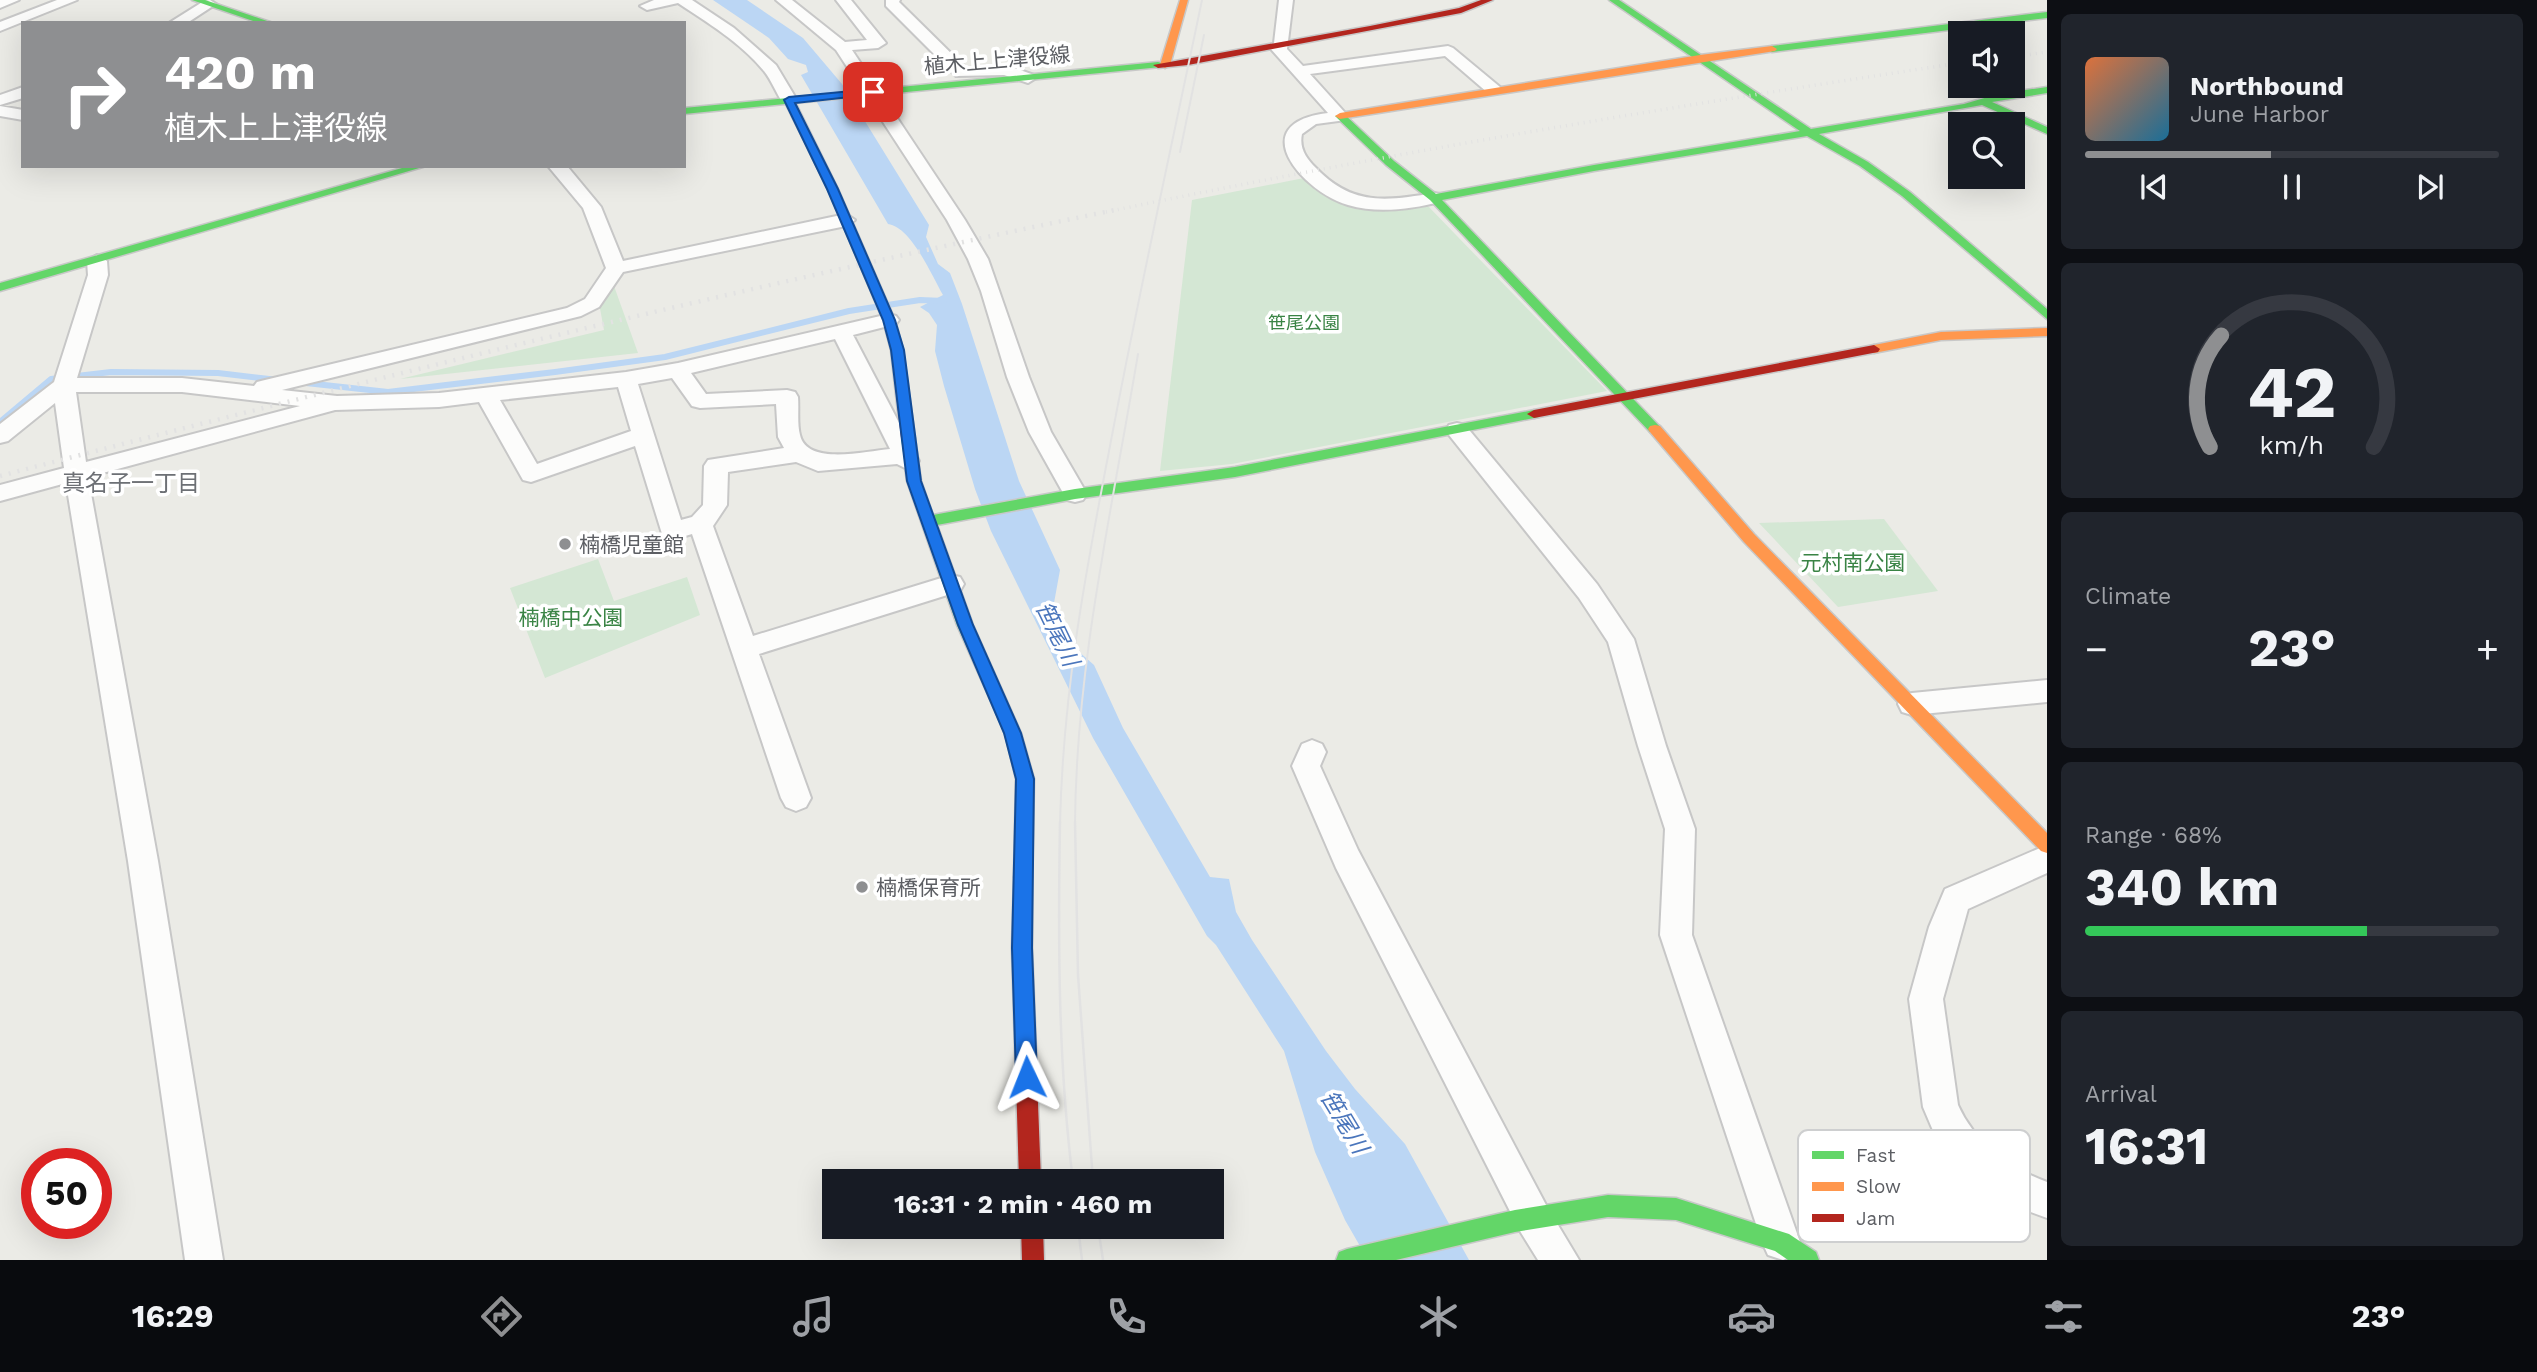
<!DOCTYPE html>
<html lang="en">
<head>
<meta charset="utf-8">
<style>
  body { margin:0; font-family:"Work Sans","Noto Sans JP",sans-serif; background:#20242c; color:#f1f3f6; height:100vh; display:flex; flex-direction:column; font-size:26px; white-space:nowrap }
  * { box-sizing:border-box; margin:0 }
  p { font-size:23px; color:#9ea1a6 }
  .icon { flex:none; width:38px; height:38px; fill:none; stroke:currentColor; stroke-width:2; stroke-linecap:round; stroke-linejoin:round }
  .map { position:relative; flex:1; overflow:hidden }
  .panel { display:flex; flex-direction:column; gap:14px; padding:14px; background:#0d0f14; width:490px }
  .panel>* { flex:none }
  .banner { position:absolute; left:21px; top:21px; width:665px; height:147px; border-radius:0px; box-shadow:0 7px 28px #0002; background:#8e8f91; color:#fff; overflow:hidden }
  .buttons { position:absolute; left:1948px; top:21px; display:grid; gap:14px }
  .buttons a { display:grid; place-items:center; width:77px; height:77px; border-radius:0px; background:#171b24; box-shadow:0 7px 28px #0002; font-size:35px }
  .speed { position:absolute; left:21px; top:1148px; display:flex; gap:14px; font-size:35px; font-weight:700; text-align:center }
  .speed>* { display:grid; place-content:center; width:91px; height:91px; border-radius:50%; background:#171b24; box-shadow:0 7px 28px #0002; line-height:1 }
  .speed .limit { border:10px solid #d22; background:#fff; color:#111 }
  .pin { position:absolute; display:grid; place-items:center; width:60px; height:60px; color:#fff; margin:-30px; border-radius:14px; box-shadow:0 4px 10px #0006 }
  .me { position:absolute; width:77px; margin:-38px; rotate:358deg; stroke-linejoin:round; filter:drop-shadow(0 0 5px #0008) }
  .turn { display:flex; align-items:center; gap:24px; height:147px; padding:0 28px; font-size:32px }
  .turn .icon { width:91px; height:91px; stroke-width:2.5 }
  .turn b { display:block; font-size:49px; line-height:60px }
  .big { font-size:52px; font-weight:700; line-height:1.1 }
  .panel .widget { flex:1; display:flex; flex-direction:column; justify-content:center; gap:10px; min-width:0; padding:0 24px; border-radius:10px; background:#20242c }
  .panel .dial { align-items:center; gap:0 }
  .dial svg { height:182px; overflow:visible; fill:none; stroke:#363941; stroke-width:7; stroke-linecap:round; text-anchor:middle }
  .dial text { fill:#f1f3f6; stroke:none }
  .song { display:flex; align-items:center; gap:21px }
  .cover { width:84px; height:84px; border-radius:10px; background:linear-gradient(135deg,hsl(20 70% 55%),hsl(200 70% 35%)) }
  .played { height:7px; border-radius:4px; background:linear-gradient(90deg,#8e8f91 45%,#363941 45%) }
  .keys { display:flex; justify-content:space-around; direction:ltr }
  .heat { display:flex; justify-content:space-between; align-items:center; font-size:38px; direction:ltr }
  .charge { height:10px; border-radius:5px; background:linear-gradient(90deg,#34c759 68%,#363941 0) }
  .trip { position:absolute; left:822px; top:1169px; width:402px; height:70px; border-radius:0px; background:#171b24; box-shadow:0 7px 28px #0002; font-weight:700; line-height:70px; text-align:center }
  .menu { display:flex; height:112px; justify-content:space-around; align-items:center; background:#090b0e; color:#9ea1a6 }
  .menu .icon { width:49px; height:49px }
  .menu .current { color:#8e8f91 }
  .menu b { font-size:32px; color:#f1f3f6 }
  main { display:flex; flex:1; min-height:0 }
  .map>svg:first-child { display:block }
  .green { fill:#d4e7d4 }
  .water { fill:#bbd6f4 }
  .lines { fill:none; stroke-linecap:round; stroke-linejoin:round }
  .stream { stroke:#bbd6f4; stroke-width:6 }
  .street-casing { stroke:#c7c7c7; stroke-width:4 }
  .fast-casing { stroke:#c8c8c8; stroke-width:3 }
  .slow-casing { stroke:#c8c8c8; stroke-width:3 }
  .jam-casing { stroke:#c8c8c8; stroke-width:3 }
  .street { fill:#fcfcfb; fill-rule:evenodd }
  .fast { fill:#63d668; fill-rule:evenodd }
  .slow { fill:#ff974d; fill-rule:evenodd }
  .jam { fill:#b3261e; fill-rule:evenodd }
  .tram-far1 { stroke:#e2e2e2; stroke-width:2 }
  .tram { stroke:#e2e2e2; stroke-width:2.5 }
  .rail-far1 { stroke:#e2e2e2; stroke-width:3.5; stroke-dasharray:1 5; stroke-linecap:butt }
  .rail { stroke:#e2e2e2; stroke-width:4.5; stroke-dasharray:2 7; stroke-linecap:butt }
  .route { fill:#1a73e8; stroke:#114b97; stroke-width:2 }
  .poi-dot { fill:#8e8f91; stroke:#fff; stroke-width:2.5 }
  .labels { text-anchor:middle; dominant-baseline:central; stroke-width:7; stroke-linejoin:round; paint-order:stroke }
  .far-park-label { font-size:18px; fill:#3a8445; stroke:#fff }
  .street-label { font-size:21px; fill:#5c5e63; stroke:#fff }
  .poi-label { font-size:21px; fill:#5c5e63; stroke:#fff; text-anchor:start }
  .park-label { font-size:21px; fill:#3a8445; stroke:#fff }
  .neighbourhood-label { font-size:23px; fill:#6d7075; stroke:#fff }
  .water-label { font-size:23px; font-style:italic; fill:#4b76bc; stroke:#fff }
  .key { fill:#fff; stroke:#cecfd0; stroke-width:2 }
  .key-label { font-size:19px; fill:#5c5e63 }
</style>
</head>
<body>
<main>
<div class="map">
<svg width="2047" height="1260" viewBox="0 0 2047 1260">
  <rect width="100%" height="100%" fill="#ebebe6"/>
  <path class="green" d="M 1304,178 C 1349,212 1371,215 1427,205 L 1607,391 L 1232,464 L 1160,471 L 1192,200 Z
    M 614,286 L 638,353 L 400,379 L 604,330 L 599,303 Z
    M 1884,519 L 1938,591 L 1838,607 L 1759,523 Z
    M 598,559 L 614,601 L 687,577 L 700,615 L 545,678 L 510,588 Z"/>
  <path class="water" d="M 713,0 L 747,0 L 803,38 L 842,84 L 929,225 L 926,237 L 938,264 L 950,273 L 962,304 L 1019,481 L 1060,570 L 1052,614 L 1069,643 L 1094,665 L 1123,728 L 1210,877 L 1229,879 L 1236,912 L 1252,940 L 1326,1051 L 1355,1089 L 1405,1144 L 1469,1260 L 1368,1260 L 1345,1220 L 1315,1152 L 1284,1051 L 1216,945 L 1207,936 L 1093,738 L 991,531 L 975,489 L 944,386 L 935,351 L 937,325 L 929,313 L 920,307 L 943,295 C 931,274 911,227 888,224 L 801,75 L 808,72 L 806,65 L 788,59 L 769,38 Z"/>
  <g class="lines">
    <path class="stream" d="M 297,382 L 388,392 L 555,372 L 665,357 L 849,311 L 920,300 L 944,301
      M 0,422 L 51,379 L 111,372 L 218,373 L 278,380"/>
    <defs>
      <path id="street" d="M 0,0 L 19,0 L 0,8 Z
        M 57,0 L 77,0 L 0,31 L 0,22 Z
        M 654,0 L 692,0 L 734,28 L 776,65 L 797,100 L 795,103 L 783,103 C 776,93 772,81 764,71 C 740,42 708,23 678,3 L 647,10 L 640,6 Z
        M 776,0 L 792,0 L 845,42 L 867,40 L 836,0 L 851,0 L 886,43 L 878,48 L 852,50 L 965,220 L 988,259 L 1029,377 L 1051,432 L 1087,494 L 1083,500 L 1075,502 L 1067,500 L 1029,432 L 1007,377 L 981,291 L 968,259 L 947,220 L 836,50 Z
        M 886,0 L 900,0 L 899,2 L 966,68 L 1006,65 L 1034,75 L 1036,78 L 1028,83 L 1004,75 L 956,76 L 886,6 Z
        M 1279,0 L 1293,0 L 1287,49 L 1303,66 L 1448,46 L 1453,48 L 1500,87 L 1502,90 L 1500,93 L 1488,93 L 1445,56 L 1310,74 L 1348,116 L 1346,120 L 1316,124 L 1302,134 C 1299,148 1306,158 1316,168 C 1352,206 1386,201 1434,193 L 1440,194 L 1443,198 L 1440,202 C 1411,209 1378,214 1348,205 C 1303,192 1242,123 1328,113 L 1269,47 L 1274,43 Z
        M 204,1 L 210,0 L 216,4 L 187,23 L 169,23 Z
        M 23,87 L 23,98 L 0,105 L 0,95 Z
        M 0,106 L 23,110 L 23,120 L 0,116 Z
        M 548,166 L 567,166 L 601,207 L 623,261 L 846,214 L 855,220 L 846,226 L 623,272 L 599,307 L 581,316 L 282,390 L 337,396 L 439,393 L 626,372 L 678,363 L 889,314 L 896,316 L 899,320 L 896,324 L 853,335 L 919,461 L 915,466 L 907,469 L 897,464 L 818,471 L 796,462 L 728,472 L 727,505 L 713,526 L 753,636 L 951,575 L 960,577 L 964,584 L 960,591 L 759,654 L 811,798 L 806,807 L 796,811 L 786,807 L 781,798 L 692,534 L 672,540 L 663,537 L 635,446 L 531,482 L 523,480 L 479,402 L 439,407 L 335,410 L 88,477 L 158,861 L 223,1260 L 185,1260 L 128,861 L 66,483 L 0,501 L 0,485 L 64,468 L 55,403 L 8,441 L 0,443 L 0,424 L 54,382 L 88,275 L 87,261 L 97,255 L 107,261 L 108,275 L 77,378 L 182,378 L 254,386 L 257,382 L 265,380 L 567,308 L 585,299 L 606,268 L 583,208 ZM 835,339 L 890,449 C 866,451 807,466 800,435 C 797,424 799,409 798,397 L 795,392 L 787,390 L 706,394 L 691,373 ZM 672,378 L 692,406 L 700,408 L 776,404 L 778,437 L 784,448 L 708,460 L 704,466 L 703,505 L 692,517 L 681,520 L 638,384 ZM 618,387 L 631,431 L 537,464 L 500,400 ZM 76,392 L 182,392 L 300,406 L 86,462 Z
        M 1457,423 L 1465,425 L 1597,584 L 1634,639 L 1666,746 L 1695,829 L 1692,935 L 1800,1242 L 1794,1255 L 1783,1260 L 1768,1255 L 1762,1242 L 1660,935 L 1665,829 L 1638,746 L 1608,642 L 1579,598 L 1449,435 L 1446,430 L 1449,425 Z
        M 2047,680 L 2047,702 L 1912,715 L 1902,712 L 1898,704 L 1902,696 L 1912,693 Z
        M 1312,740 L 1322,744 L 1326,752 L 1320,766 L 1358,850 L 1546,1205 L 1579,1260 L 1538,1260 L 1520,1231 L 1336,868 L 1292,766 L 1302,744 Z
        M 2047,845 L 2047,873 L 1968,909 L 1943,999 L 1958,1105 C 1975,1143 2009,1168 2047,1182 L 2047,1218 L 2007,1203 L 1969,1180 L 1940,1147 L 1923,1107 L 1909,999 L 1929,927 L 1945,889 Z"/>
      <path id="fast" d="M 192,0 L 205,0 L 273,23 L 259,23 Z
        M 1609,0 L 1619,0 L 1811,129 L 1964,104 L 1998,94 L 2047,87 L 2047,93 L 1992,102 L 2047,127 L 2047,134 L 1982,105 L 1819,134 L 1868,162 L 1910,192 L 2047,309 L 2047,319 L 1902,196 L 1860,166 L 1807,136 L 1594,171 L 1442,200 L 1662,429 L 1660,432 L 1650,432 L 1430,200 L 1386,165 L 1335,116 L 1344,114 L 1394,161 L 1436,194 L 1594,165 L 1800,131 Z
        M 2047,12 L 2047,18 L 1772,52 L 1767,49 L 1772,46 Z
        M 1158,62 L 1161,63 L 1161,67 L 684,114 L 684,108 Z
        M 409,166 L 426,166 L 0,291 L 0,283 Z
        M 1534,410 L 1541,414 L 1539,417 L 1235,477 L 1075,499 L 937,525 L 973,625 L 1021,733 L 1034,779 L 1032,877 L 1030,883 L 1023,885 L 1016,883 L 1014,877 L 1016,779 L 1005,733 L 957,625 L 907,481 L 901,438 L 903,435 L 908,434 L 915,438 L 921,481 L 933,515 L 1075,489 L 1235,467 Z
        M 1608,1195 L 1676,1198 L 1789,1234 L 1816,1252 L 1819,1260 L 1788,1260 L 1775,1251 L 1676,1220 L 1608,1217 L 1515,1232 L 1396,1260 L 1336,1260 L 1339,1252 L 1347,1249 L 1515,1210 Z"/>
      <path id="slow" d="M 1180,0 L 1188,0 L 1170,65 L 1165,68 L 1160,65 Z
        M 1772,46 L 1777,49 L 1775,51 L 1340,119 L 1335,116 L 1340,113 L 1700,55 Z
        M 2047,328 L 2047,336 L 1941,340 L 1874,353 L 1868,349 L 1874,345 L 1941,332 Z
        M 1655,425 L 1660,426 L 1754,534 L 2047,833 L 2047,853 L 2041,851 L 1744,542 L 1650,432 L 1648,429 L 1650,426 Z"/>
      <path id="jam" d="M 1481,0 L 1493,0 L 1461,13 L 1188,65 L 1158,68 L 1153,65 L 1370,26 L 1459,8 Z
        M 786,98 L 794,100 L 838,189 L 895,320 L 903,350 L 915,438 L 913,441 L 908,442 L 901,438 L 891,350 L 883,320 L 828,189 L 784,100 Z
        M 1874,345 L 1880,349 L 1878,352 L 1534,418 L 1527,414 L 1534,410 Z
        M 1023,869 L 1030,871 L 1032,877 L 1032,948 L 1041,1181 L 1019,1181 L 1012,948 L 1014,877 L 1016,871 Z
        M 1021,1227 L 1043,1227 L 1044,1260 L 1022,1260 Z"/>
    </defs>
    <use href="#street" class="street-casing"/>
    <use href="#fast" class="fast-casing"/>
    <use href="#slow" class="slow-casing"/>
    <use href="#jam" class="jam-casing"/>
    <use href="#street" class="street"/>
    <use href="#fast" class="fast"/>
    <use href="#slow" class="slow"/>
    <use href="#jam" class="jam"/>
    <path class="tram-far1" d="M 1180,152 L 1204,35
      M 1060,824 C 1063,692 1085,575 1110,446 C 1138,297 1171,149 1202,0
      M 1075,824 C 1076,665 1112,510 1138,354"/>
    <path class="tram" d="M 1060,822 C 1058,941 1058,1062 1073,1181
      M 1075,822 L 1078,975 L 1093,1181
      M 1078,1227 L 1082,1260
      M 1098,1227 L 1103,1260"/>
    <path class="rail-far1" d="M 2012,57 L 2047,52
      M 1106,212 C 1389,153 1674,106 1960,63"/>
    <path class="rail" d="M 0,476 C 370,379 740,287 1115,210"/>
  </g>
  <path class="route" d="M 873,89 L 878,92 L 877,94 L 795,103 L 838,189 L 895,320 L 904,350 L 921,481 L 973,625 L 1021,733 L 1034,779 L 1032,948 L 1037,1077 L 1034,1085 L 1027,1088 L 1019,1085 L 1016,1077 L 1012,948 L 1016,779 L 1004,733 L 958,625 L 907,481 L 891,350 L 883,320 L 827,189 L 784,100 L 789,97 Z"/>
  <g class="poi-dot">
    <circle cx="565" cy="544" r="7"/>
    <circle cx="862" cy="887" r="7"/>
  </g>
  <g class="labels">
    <g class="far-park-label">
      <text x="1304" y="322">笹尾公園</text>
    </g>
    <g class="street-label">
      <text transform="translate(997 60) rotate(-5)">植木上上津役線</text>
    </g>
    <g class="poi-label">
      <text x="579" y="544">楠橋児童館</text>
      <text x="876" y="887">楠橋保育所</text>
    </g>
    <g class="park-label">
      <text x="1853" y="562">元村南公園</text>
      <text x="571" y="617">楠橋中公園</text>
    </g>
    <g class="neighbourhood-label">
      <text x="131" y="483">真名子一丁目</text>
    </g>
    <g class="water-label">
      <text transform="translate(1057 634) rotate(64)">笹尾川</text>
      <text transform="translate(1344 1122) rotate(59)">笹尾川</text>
    </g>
  </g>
  <rect x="1798" y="1130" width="232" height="112" rx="10" class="key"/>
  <rect x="1812" y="1151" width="32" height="8" fill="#63d668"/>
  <rect x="1812" y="1182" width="32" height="9" fill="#ff974d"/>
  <rect x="1812" y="1214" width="32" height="8" fill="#b3261e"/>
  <g class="key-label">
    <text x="1856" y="1162">Fast</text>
    <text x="1856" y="1193">Slow</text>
    <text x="1856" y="1225">Jam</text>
  </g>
</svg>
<div class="buttons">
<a><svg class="icon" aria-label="sound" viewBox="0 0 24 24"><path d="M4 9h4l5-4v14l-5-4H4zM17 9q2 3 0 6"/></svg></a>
<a><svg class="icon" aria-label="search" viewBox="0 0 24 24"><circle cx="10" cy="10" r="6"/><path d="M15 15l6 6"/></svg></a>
</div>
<div class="speed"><div class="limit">50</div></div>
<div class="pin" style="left:873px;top:92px;background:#d93025"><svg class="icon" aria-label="arrive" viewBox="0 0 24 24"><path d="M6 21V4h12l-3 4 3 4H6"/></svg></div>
<svg class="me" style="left:1027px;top:1077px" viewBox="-20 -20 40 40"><path d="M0-17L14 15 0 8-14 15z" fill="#1a73e8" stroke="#fff" stroke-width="4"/></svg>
<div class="trip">16:31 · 2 min · 460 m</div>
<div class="banner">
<div class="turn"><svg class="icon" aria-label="right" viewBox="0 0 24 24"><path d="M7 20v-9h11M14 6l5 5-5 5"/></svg><div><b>420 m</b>植木上上津役線</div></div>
</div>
</div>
<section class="panel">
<div class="widget">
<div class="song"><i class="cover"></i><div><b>Northbound</b><p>June Harbor</p></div></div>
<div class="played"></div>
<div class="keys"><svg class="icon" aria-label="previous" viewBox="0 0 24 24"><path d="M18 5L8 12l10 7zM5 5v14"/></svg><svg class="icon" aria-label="pause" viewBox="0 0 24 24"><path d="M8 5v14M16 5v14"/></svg><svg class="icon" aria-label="next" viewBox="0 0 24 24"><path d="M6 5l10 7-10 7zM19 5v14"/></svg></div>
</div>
<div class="widget dial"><svg viewBox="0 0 100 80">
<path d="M14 69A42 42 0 1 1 86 69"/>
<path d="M14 69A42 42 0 0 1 19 20" stroke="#8e8f91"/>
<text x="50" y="56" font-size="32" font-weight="700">42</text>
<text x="50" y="72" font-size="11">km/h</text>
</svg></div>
<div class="widget"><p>Climate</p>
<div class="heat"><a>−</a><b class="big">23°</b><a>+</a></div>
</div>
<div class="widget"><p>Range · 68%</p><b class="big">340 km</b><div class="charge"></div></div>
<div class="widget"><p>Arrival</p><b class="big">16:31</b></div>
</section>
</main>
<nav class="menu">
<b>16:29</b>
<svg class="icon current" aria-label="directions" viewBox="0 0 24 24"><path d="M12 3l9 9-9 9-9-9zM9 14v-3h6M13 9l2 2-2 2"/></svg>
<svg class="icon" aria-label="music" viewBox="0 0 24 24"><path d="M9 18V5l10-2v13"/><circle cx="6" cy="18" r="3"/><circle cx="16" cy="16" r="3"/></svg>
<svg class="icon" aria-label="phone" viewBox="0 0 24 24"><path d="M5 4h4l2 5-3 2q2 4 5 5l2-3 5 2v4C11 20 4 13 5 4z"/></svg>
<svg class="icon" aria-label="climate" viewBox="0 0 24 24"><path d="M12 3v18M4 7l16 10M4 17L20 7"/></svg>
<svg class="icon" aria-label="car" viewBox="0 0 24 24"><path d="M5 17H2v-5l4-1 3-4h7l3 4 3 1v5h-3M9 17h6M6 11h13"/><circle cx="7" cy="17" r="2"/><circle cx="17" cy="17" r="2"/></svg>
<svg class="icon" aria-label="filters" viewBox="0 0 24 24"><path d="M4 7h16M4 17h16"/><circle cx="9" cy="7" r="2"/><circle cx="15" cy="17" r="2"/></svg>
<b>23°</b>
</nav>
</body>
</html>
